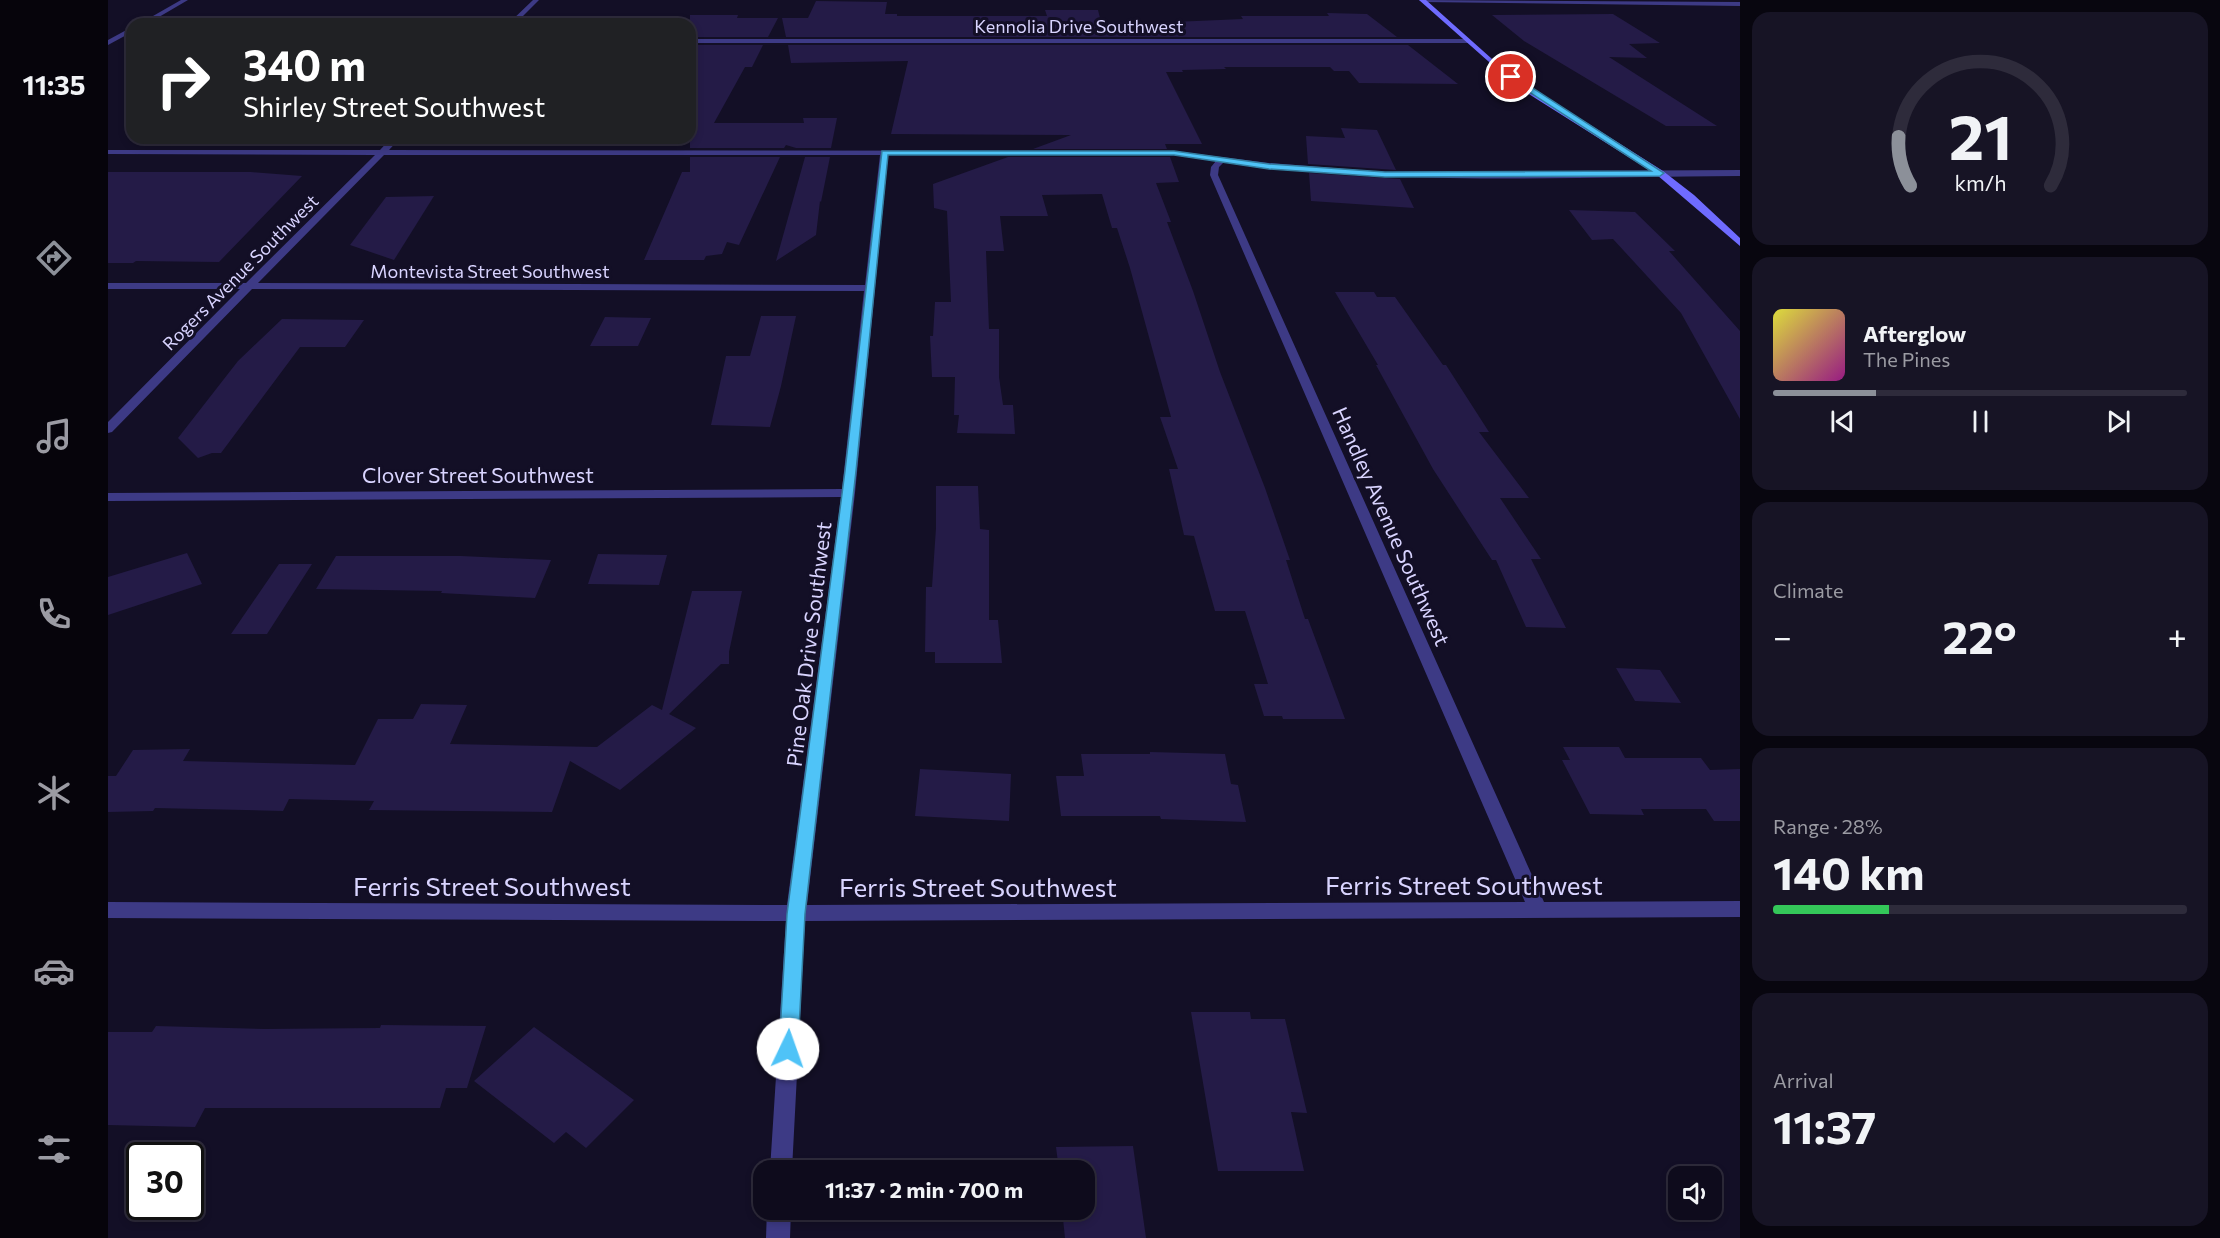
<!DOCTYPE html>
<html lang="en">
<head>
<meta charset="utf-8">
<style>
  body { margin:0; font-family:Commissioner,sans-serif; background:#171425; color:#f1f3f6; height:100vh; display:flex; flex-direction:column; font-size:22px; white-space:nowrap }
  * { box-sizing:border-box; margin:0 }
  p { font-size:20px; color:#9b9ba3 }
  .icon { flex:none; width:33px; height:33px; fill:none; stroke:currentColor; stroke-width:2; stroke-linecap:round; stroke-linejoin:round }
  .map { position:relative; flex:1; overflow:hidden }
  .panel { display:flex; flex-direction:column; gap:12px; padding:12px; background:#08060f; width:480px }
  .panel>* { flex:none }
  .banner { position:absolute; left:18px; top:18px; width:570px; height:126px; border-radius:18px; box-shadow:0 3px 9px #0003,0 0 0 2px #2e2b3b; background:#202124; color:#fff; overflow:hidden }
  .fabs { position:absolute; left:1560px; top:1166px; display:grid; gap:12px }
  .fabs a { display:grid; place-items:center; width:54px; height:54px; border-radius:12px; background:#0e0b1c; box-shadow:0 3px 9px #0003,0 0 0 2px #2e2b3b; font-size:30px }
  .speed { position:absolute; left:18px; top:1142px; display:flex; gap:12px; font-size:30px; font-weight:700; text-align:center }
  .speed>* { display:grid; place-content:center; width:78px; height:78px; border-radius:50%; background:#0e0b1c; box-shadow:0 3px 9px #0003,0 0 0 2px #2e2b3b; line-height:1 }
  .speed .limit { border:3px solid #111; border-radius:9px; background:#fff; color:#111 }
  .pin { position:absolute; display:grid; place-items:center; width:51px; height:51px; color:#fff; margin:-26px; border:3px solid #fff; border-radius:50%; box-shadow:0 2px 6px #0007 }
  .me { position:absolute; width:66px; margin:-33px; rotate:3deg; stroke-linejoin:round; filter:drop-shadow(0 0 4px #0008) }
  .turn { display:flex; align-items:center; gap:21px; height:126px; padding:0 18px; font-size:27px }
  .turn .icon { width:78px; height:78px; stroke-width:2.5 }
  .turn b { display:block; font-size:42px; line-height:51px }
  .big { font-size:45px; font-weight:700; line-height:1.1 }
  .panel .tile { flex:1; display:flex; flex-direction:column; justify-content:center; gap:9px; min-width:0; padding:0 21px; border-radius:18px; background:#171425 }
  .panel .dial { align-items:center; gap:0 }
  .dial svg { height:156px; overflow:visible; fill:none; stroke:#2e2b3b; stroke-width:7; stroke-linecap:round; text-anchor:middle }
  .dial text { fill:#f1f3f6; stroke:none }
  .song { display:flex; align-items:center; gap:18px }
  .cover { width:72px; height:72px; border-radius:9px; background:linear-gradient(135deg,hsl(60 70% 55%),hsl(310 70% 35%)) }
  .played { height:6px; border-radius:3px; background:linear-gradient(90deg,#8c9099 25%,#2e2b3b 25%) }
  .keys { display:flex; justify-content:space-around; direction:ltr }
  .heat { display:flex; justify-content:space-between; align-items:center; font-size:33px; direction:ltr }
  .charge { height:9px; border-radius:4px; background:linear-gradient(90deg,#34c759 28%,#2e2b3b 0) }
  .trip { position:absolute; left:645px; top:1160px; width:342px; height:60px; border-radius:18px; background:#0e0b1c; box-shadow:0 3px 9px #0003,0 0 0 2px #2e2b3b; font-weight:700; line-height:60px; text-align:center }
  main { display:flex; flex:1; min-height:0 }
  .dock { display:flex; flex-direction:column; width:108px; justify-content:space-around; align-items:center; background:#06040b; color:#9b9ba3 }
  .dock .icon { width:42px; height:42px }
  .dock .on { color:#8c9099 }
  .dock b { font-size:27px; color:#f1f3f6 }
  .map>svg:first-child { display:block }
  .building { fill:#241b47 }
  .lines { fill:none; stroke-linecap:round; stroke-linejoin:round }
  .street { fill:#3d3a85; fill-rule:evenodd }
  .secondary { fill:#6f6bff; fill-rule:evenodd }
  .route { fill:#4fc3f7; stroke:#337fa1; stroke-width:1.5 }
  .labels { text-anchor:middle; dominant-baseline:central; stroke-width:6; stroke-linejoin:round; paint-order:stroke }
  .far-street-label { font-size:18px; fill:#d9d4ff; stroke:#130f26 }
  .street-label { font-size:21px; fill:#d9d4ff; stroke:#130f26 }
  .near-street-label { font-size:26px; fill:#d9d4ff; stroke:#130f26 }
</style>
</head>
<body>
<main>
<nav class="dock">
<b>11:35</b>
<svg class="icon on" aria-label="directions" viewBox="0 0 24 24"><path d="M12 3l9 9-9 9-9-9zM9 14v-3h6M13 9l2 2-2 2"/></svg>
<svg class="icon" aria-label="music" viewBox="0 0 24 24"><path d="M9 18V5l10-2v13"/><circle cx="6" cy="18" r="3"/><circle cx="16" cy="16" r="3"/></svg>
<svg class="icon" aria-label="phone" viewBox="0 0 24 24"><path d="M5 4h4l2 5-3 2q2 4 5 5l2-3 5 2v4C11 20 4 13 5 4z"/></svg>
<svg class="icon" aria-label="climate" viewBox="0 0 24 24"><path d="M12 3v18M4 7l16 10M4 17L20 7"/></svg>
<svg class="icon" aria-label="car" viewBox="0 0 24 24"><path d="M5 17H2v-5l4-1 3-4h7l3 4 3 1v5h-3M9 17h6M6 11h13"/><circle cx="7" cy="17" r="2"/><circle cx="17" cy="17" r="2"/></svg>
<svg class="icon" aria-label="filters" viewBox="0 0 24 24"><path d="M4 7h16M4 17h16"/><circle cx="9" cy="7" r="2"/><circle cx="15" cy="17" r="2"/></svg>
</nav>
<div class="map">
<svg width="1632" height="1238" viewBox="0 0 1632 1238">
  <rect width="100%" height="100%" fill="#130f26"/>
  <path class="building" d="M 708,1 L 779,2 L 777,14 L 789,14 L 789,16 L 939,16 L 937,10 L 990,10 L 993,22 L 1065,22 L 1135,19 L 1133,16 L 1221,16 L 1219,13 L 1259,14 L 1289,37 L 678,37 L 674,18 L 700,18 Z
    M 1505,14 L 1552,43 L 1521,44 L 1539,58 L 1501,57 L 1609,126 L 1558,126 L 1416,41 L 1384,15 Z
    M 582,15 L 630,15 L 629,18 L 670,18 L 660,37 L 582,37 Z
    M 582,45 L 655,45 L 644,67 L 637,67 L 606,123 L 696,123 L 695,118 L 729,118 L 723,148 L 688,148 L 678,145 L 676,148 L 582,148 Z
    M 680,45 L 1300,45 L 1350,84 L 1251,83 L 1241,71 L 1226,71 L 1222,67 L 1116,67 L 1118,69 L 1074,70 L 1075,72 L 1058,72 L 1094,144 L 1057,144 L 1059,149 L 925,149 L 963,135 L 783,134 L 800,61 L 683,63 Z
    M 1233,128 L 1269,130 L 1288,170 L 1200,164 L 1198,136 L 1237,138 Z
    M 582,157 L 672,157 L 631,245 L 619,242 L 614,254 L 598,256 L 596,260 L 536,260 L 574,172 L 582,172 Z
    M 697,157 L 722,157 L 713,202 L 712,201 L 708,235 L 668,261 Z
    M 900,157 L 1062,157 L 1071,182 L 1048,183 L 1063,222 L 1059,222 L 1085,291 L 1112,372 L 1157,488 L 1182,560 L 1178,560 L 1197,619 L 1200,619 L 1237,719 L 1175,719 L 1174,716 L 1156,716 L 1146,684 L 1160,684 L 1137,611 L 1107,611 L 1086,536 L 1076,535 L 1061,469 L 1070,469 L 1052,417 L 1063,417 L 1022,268 L 1009,228 L 1004,228 L 994,194 L 934,195 L 940,216 L 892,216 L 896,251 L 878,251 L 881,329 L 891,329 L 891,377 L 895,405 L 905,405 L 907,434 L 849,433 L 851,415 L 846,415 L 847,377 L 824,377 L 822,336 L 825,336 L 827,302 L 843,302 L 839,211 L 826,208 L 825,184 Z
    M 0,172 L 143,172 L 194,176 L 111,262 L 28,261 L 25,263 L 0,263 Z
    M 1201,173 L 1292,179 L 1306,208 L 1203,201 Z
    M 326,196 L 286,260 L 242,245 L 278,197 Z
    M 1461,210 L 1527,212 L 1567,251 L 1561,251 L 1632,331 L 1632,419 L 1573,313 L 1505,239 L 1484,240 Z
    M 1227,292 L 1266,292 L 1269,297 L 1287,297 L 1335,365 L 1338,365 L 1381,432 L 1371,432 L 1421,498 L 1392,498 L 1433,559 L 1423,559 L 1458,628 L 1418,627 L 1388,560 L 1384,560 L 1325,469 L 1268,365 L 1270,365 Z
    M 653,316 L 688,316 L 673,386 L 662,427 L 603,425 L 618,356 L 642,356 Z
    M 497,317 L 543,318 L 530,346 L 482,346 Z
    M 174,319 L 256,320 L 237,347 L 192,347 L 113,453 L 104,453 L 90,458 L 70,438 L 130,361 Z
    M 828,486 L 870,486 L 872,529 L 881,530 L 881,620 L 890,620 L 894,663 L 827,663 L 827,652 L 817,652 L 818,587 L 824,587 L 828,528 Z
    M 79,553 L 94,584 L 0,615 L 0,577 Z
    M 490,554 L 559,555 L 551,585 L 480,584 Z
    M 228,556 L 353,556 L 443,560 L 427,598 L 333,593 L 334,591 L 208,589 Z
    M 171,564 L 204,564 L 159,634 L 123,634 Z
    M 584,591 L 634,591 L 621,652 L 621,664 L 613,664 L 561,714 L 588,728 L 512,790 L 462,761 L 444,812 L 261,810 L 266,801 L 181,799 L 175,811 L 47,808 L 45,811 L 0,812 L 0,776 L 8,776 L 25,750 L 82,749 L 75,761 L 247,765 L 270,719 L 305,719 L 313,704 L 359,705 L 342,744 L 489,747 L 544,705 L 554,710 Z
    M 1508,668 L 1552,670 L 1573,703 L 1527,701 Z
    M 1455,747 L 1511,747 L 1517,758 L 1593,758 L 1602,770 L 1632,769 L 1632,821 L 1606,821 L 1598,809 L 1533,809 L 1536,815 L 1482,814 L 1454,760 L 1462,760 Z
    M 1042,752 L 1117,754 L 1123,784 L 1130,785 L 1138,822 L 1053,819 L 1052,816 L 953,816 L 948,776 L 976,776 L 973,754 L 1042,754 Z
    M 812,769 L 903,774 L 901,821 L 807,816 Z
    M 1083,1012 L 1142,1012 L 1143,1019 L 1177,1019 L 1199,1113 L 1183,1112 L 1196,1171 L 1110,1171 Z
    M 273,1025 L 378,1026 L 359,1088 L 338,1088 L 332,1108 L 97,1108 L 87,1127 L 0,1125 L 0,1032 L 44,1032 L 48,1026 L 157,1029 L 272,1028 Z
    M 426,1027 L 526,1100 L 478,1148 L 458,1132 L 446,1143 L 366,1081 Z
    M 1025,1146 L 1038,1238 L 957,1238 L 954,1209 L 976,1209 L 976,1170 L 951,1170 L 948,1147 Z"/>
  <g class="lines">
    <path class="street" d="M 73,0 L 80,0 L 39,24 L 31,24 Z
      M 425,0 L 431,0 L 407,24 L 400,24 Z
      M 1311,0 L 1632,2 L 1632,6 L 1314,2 Z
      M 24,27 L 24,32 L 0,45 L 0,40 Z
      M 582,39 L 1360,39 L 1363,41 L 1360,43 L 582,43 Z
      M 283,138 L 292,138 L 281,150 L 1066,151 L 1161,163 L 1277,172 L 1632,170 L 1632,176 C 1460,177 1286,186 1116,162 L 1111,167 L 1110,175 L 1436,902 L 1632,901 L 1632,917 L 697,921 L 684,1170 L 662,1170 L 678,921 L 0,918 L 0,902 L 679,905 L 733,497 L 0,501 L 0,493 L 734,489 L 756,291 L 144,289 L 4,432 L 0,433 L 0,422 L 132,289 L 0,289 L 0,283 L 138,283 L 267,155 L 0,154 L 0,150 L 272,150 ZM 276,155 L 772,155 L 757,285 L 150,283 ZM 780,155 L 1066,155 L 1108,161 L 1103,167 L 1102,175 L 1417,902 L 699,905 L 747,493 Z
      M 659,1209 L 683,1209 L 682,1238 L 658,1238 Z"/>
    <path class="secondary" d="M 1311,0 L 1318,0 L 1393,67 L 1419,85 L 1555,171 L 1586,195 L 1632,238 L 1632,246 L 1549,175 L 1413,89 L 1389,69 Z"/>
  </g>
  <path class="route" d="M 1401,76 L 1406,76 L 1556,173 L 1552,176 L 1277,177 L 1161,169 L 1066,155 L 780,155 L 748,471 L 697,914 L 690,1049 L 687,1055 L 680,1058 L 673,1055 L 671,1049 L 679,914 L 737,471 L 774,151 L 1066,151 L 1161,164 L 1277,172 L 1543,171 L 1401,79 Z"/>
  <g class="labels">
    <g class="far-street-label">
      <text x="971" y="26">Kennolia Drive Southwest</text>
      <text x="382" y="271">Montevista Street Southwest</text>
      <text transform="translate(132 272) rotate(-45)">Rogers Avenue Southwest</text>
    </g>
    <g class="street-label">
      <text x="370" y="474">Clover Street Southwest</text>
      <text transform="translate(1284 526) rotate(66)">Handley Avenue Southwest</text>
      <text transform="translate(700 644) rotate(-83)">Pine Oak Drive Southwest</text>
    </g>
    <g class="near-street-label">
      <text x="1356" y="884">Ferris Street Southwest</text>
      <text x="384" y="885">Ferris Street Southwest</text>
      <text x="870" y="886">Ferris Street Southwest</text>
    </g>
  </g>
</svg>
<div class="fabs">
<a><svg class="icon" aria-label="sound" viewBox="0 0 24 24"><path d="M4 9h4l5-4v14l-5-4H4zM17 9q2 3 0 6"/></svg></a>
</div>
<div class="speed"><div class="limit">30</div></div>
<div class="pin" style="left:1403px;top:77px;background:#d93025"><svg class="icon" aria-label="arrive" viewBox="0 0 24 24"><path d="M6 21V4h12l-3 4 3 4H6"/></svg></div>
<svg class="me" style="left:680px;top:1049px" viewBox="-20 -20 40 40"><circle r="19" fill="#fff"/><path d="M0-13L10 11 0 6-10 11z" fill="#4fc3f7"/></svg>
<div class="trip">11:37 · 2 min · 700 m</div>
<div class="banner">
<div class="turn"><svg class="icon" aria-label="right" viewBox="0 0 24 24"><path d="M7 20v-9h11M14 6l5 5-5 5"/></svg><div><b>340 m</b>Shirley Street Southwest</div></div>
</div>
</div>
<section class="panel">
<div class="tile dial"><svg viewBox="0 0 100 80">
<path d="M14 69A42 42 0 1 1 86 69"/>
<path d="M14 69A42 42 0 0 1 8 44" stroke="#8c9099"/>
<text x="50" y="56" font-size="32" font-weight="700">21</text>
<text x="50" y="72" font-size="11">km/h</text>
</svg></div>
<div class="tile">
<div class="song"><i class="cover"></i><div><b>Afterglow</b><p>The Pines</p></div></div>
<div class="played"></div>
<div class="keys"><svg class="icon" aria-label="previous" viewBox="0 0 24 24"><path d="M18 5L8 12l10 7zM5 5v14"/></svg><svg class="icon" aria-label="pause" viewBox="0 0 24 24"><path d="M8 5v14M16 5v14"/></svg><svg class="icon" aria-label="next" viewBox="0 0 24 24"><path d="M6 5l10 7-10 7zM19 5v14"/></svg></div>
</div>
<div class="tile"><p>Climate</p>
<div class="heat"><a>−</a><b class="big">22°</b><a>+</a></div>
</div>
<div class="tile"><p>Range · 28%</p><b class="big">140 km</b><div class="charge"></div></div>
<div class="tile"><p>Arrival</p><b class="big">11:37</b></div>
</section>
</main>
</body>
</html>
